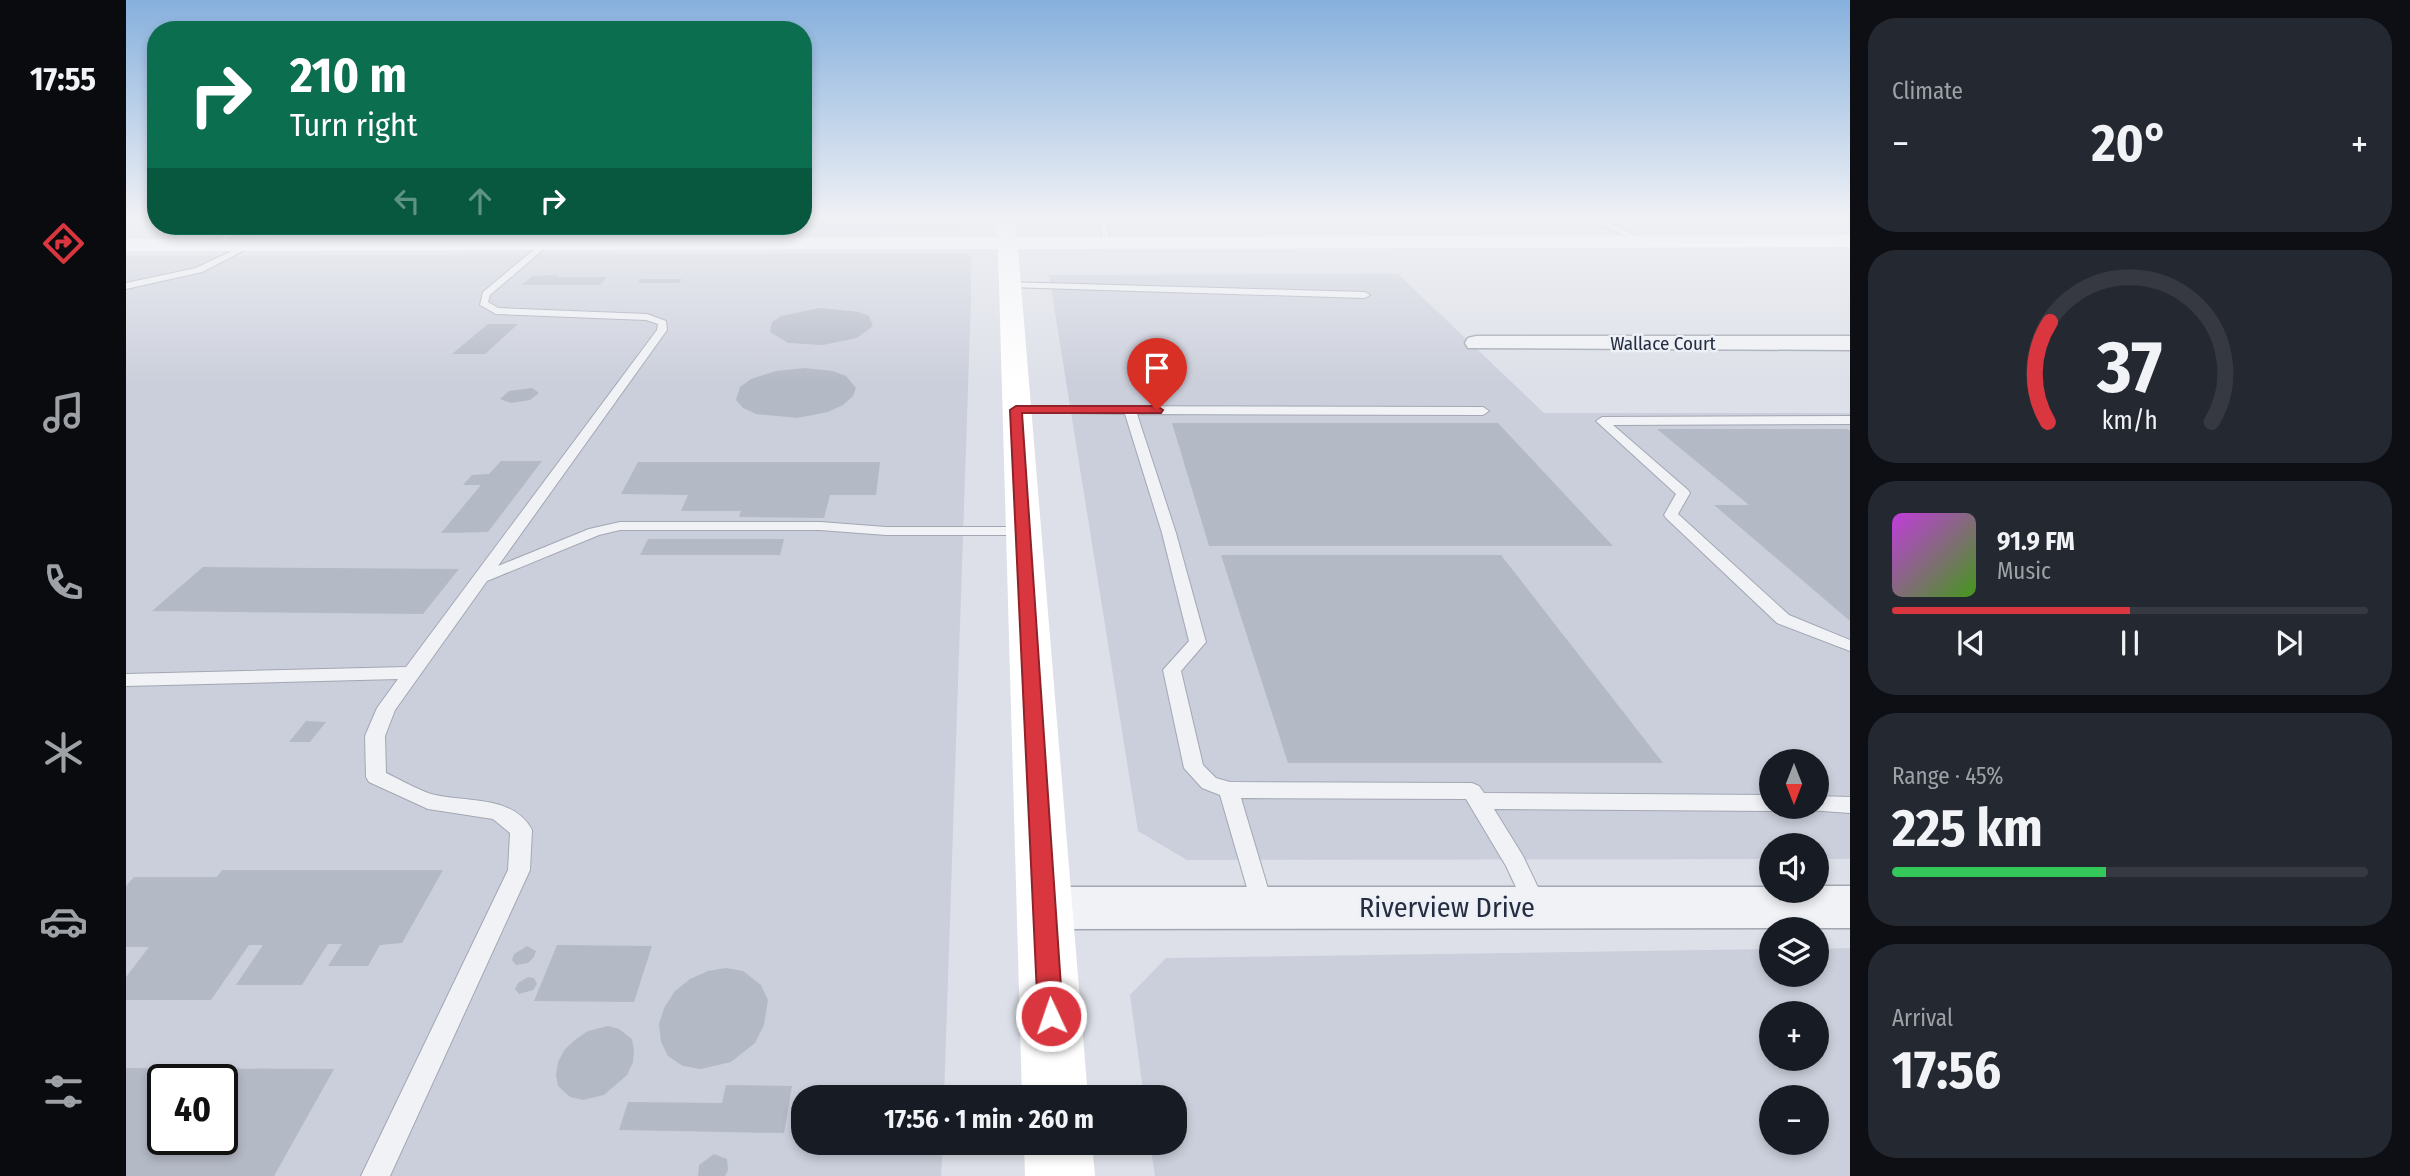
<!DOCTYPE html>
<html lang="en">
<head>
<meta charset="utf-8">
<style>
  body { margin:0; font-family:"Fira Sans Condensed",sans-serif; background:#242831; color:#f1f3f6; height:100vh; display:flex; flex-direction:column; font-size:26px; white-space:nowrap }
  * { box-sizing:border-box; margin:0 }
  p { font-size:23px; color:#9ea1a6 }
  .icon { flex:none; width:38px; height:38px; fill:none; stroke:currentColor; stroke-width:2; stroke-linecap:round; stroke-linejoin:round }
  .map { position:relative; flex:1; overflow:hidden }
  .panel { display:flex; flex-direction:column; gap:18px; padding:18px; background:#0d0f14; width:560px }
  .panel>* { flex:none }
  .guide { position:absolute; left:21px; top:21px; width:665px; height:214px; border-radius:28px; box-shadow:0 4px 10px #0003; background:#0b6e4f; color:#fff; overflow:hidden }
  .needle { width:46px; rotate:180deg }
  .buttons { position:absolute; left:1633px; top:749px; display:grid; gap:14px }
  .buttons a { display:grid; place-items:center; width:70px; height:70px; border-radius:50%; background:#171b24; box-shadow:0 4px 10px #0003; font-size:35px }
  .speed { position:absolute; left:21px; top:1064px; display:flex; gap:14px; font-size:35px; font-weight:700; text-align:center }
  .speed>* { display:grid; place-content:center; width:91px; height:91px; border-radius:50%; background:#171b24; box-shadow:0 4px 10px #0003; line-height:1 }
  .speed .limit { border:4px solid #111; border-radius:10px; background:#fff; color:#111 }
  .pin { position:absolute; display:grid; place-items:center; width:60px; height:60px; color:#fff; margin:-72px -30px; border-radius:50% 50% 50% 0; rotate:-45deg; box-shadow:0 0 7px #0007 }
  .pin .icon { rotate:45deg }
  .me { position:absolute; width:77px; margin:-38px; rotate:357deg; stroke-linejoin:round; filter:drop-shadow(0 0 5px #0008) }
  .turn { display:flex; align-items:center; gap:24px; height:147px; padding:0 28px; font-size:32px }
  .turn .icon { width:91px; height:91px; stroke-width:2.5 }
  .turn b { display:block; font-size:49px; line-height:60px }
  .lanes { display:flex; align-items:center; height:66px; padding:0 28px; background:#0003; justify-content:center; gap:35px; direction:ltr }
  .lanes .off { opacity:.35 }
  .big { font-size:52px; font-weight:700; line-height:1.1 }
  .panel .tile { flex:1; display:flex; flex-direction:column; justify-content:center; gap:10px; min-width:0; padding:0 24px; border-radius:28px; background:#242831 }
  .panel .dial { align-items:center; gap:0 }
  .dial svg { height:182px; overflow:visible; fill:none; stroke:#363941; stroke-width:7; stroke-linecap:round; text-anchor:middle }
  .dial text { fill:#f1f3f6; stroke:none }
  .song { display:flex; align-items:center; gap:21px }
  .cover { width:84px; height:84px; border-radius:10px; background:linear-gradient(135deg,hsl(290 70% 55%),hsl(100 70% 35%)) }
  .played { height:7px; border-radius:4px; background:linear-gradient(90deg,#da363f 50%,#363941 50%) }
  .keys { display:flex; justify-content:space-around; direction:ltr }
  .heat { display:flex; justify-content:space-between; align-items:center; font-size:38px; direction:ltr }
  .charge { height:10px; border-radius:5px; background:linear-gradient(90deg,#34c759 45%,#363941 0) }
  .trip { position:absolute; left:665px; top:1085px; width:396px; height:70px; border-radius:28px; background:#171b24; box-shadow:0 4px 10px #0003; font-weight:700; line-height:70px; text-align:center }
  main { display:flex; flex:1; min-height:0 }
  .tabs { display:flex; flex-direction:column; width:126px; justify-content:space-around; align-items:center; background:#090b0e; color:#9ea1a6 }
  .tabs .icon { width:49px; height:49px }
  .tabs .selected { color:#da363f }
  .tabs b { font-size:32px; color:#f1f3f6 }
  .map>svg:first-child { display:block }
  .built { fill:#cbcfdb; fill-rule:evenodd }
  .building { fill:#b4b9c6; fill-rule:evenodd }
  .lines { fill:none; stroke-linecap:round; stroke-linejoin:round }
  .lane-casing { stroke:#a2a7b2; stroke-width:2 }
  .street-casing { stroke:#a2a7b2; stroke-width:3 }
  .lane { fill:#f0f2f6; fill-rule:evenodd }
  .street { fill:#f0f2f6; fill-rule:evenodd }
  .secondary { fill:#fff; fill-rule:evenodd }
  .route { fill:#da363f; stroke:#8e2329; stroke-width:2 }
  .labels { text-anchor:middle; dominant-baseline:central; stroke-width:5; stroke-linejoin:round; paint-order:stroke }
  .far-street-label { font-size:19px; fill:#252d40; stroke:#edf0f6 }
  .near-street-label { font-size:28px; fill:#252d40; stroke:#edf0f6 }
</style>
</head>
<body>
<main>
<nav class="tabs">
<b>17:55</b>
<svg class="icon selected" aria-label="directions" viewBox="0 0 24 24"><path d="M12 3l9 9-9 9-9-9zM9 14v-3h6M13 9l2 2-2 2"/></svg>
<svg class="icon" aria-label="music" viewBox="0 0 24 24"><path d="M9 18V5l10-2v13"/><circle cx="6" cy="18" r="3"/><circle cx="16" cy="16" r="3"/></svg>
<svg class="icon" aria-label="phone" viewBox="0 0 24 24"><path d="M5 4h4l2 5-3 2q2 4 5 5l2-3 5 2v4C11 20 4 13 5 4z"/></svg>
<svg class="icon" aria-label="climate" viewBox="0 0 24 24"><path d="M12 3v18M4 7l16 10M4 17L20 7"/></svg>
<svg class="icon" aria-label="car" viewBox="0 0 24 24"><path d="M5 17H2v-5l4-1 3-4h7l3 4 3 1v5h-3M9 17h6M6 11h13"/><circle cx="7" cy="17" r="2"/><circle cx="17" cy="17" r="2"/></svg>
<svg class="icon" aria-label="filters" viewBox="0 0 24 24"><path d="M4 7h16M4 17h16"/><circle cx="9" cy="7" r="2"/><circle cx="15" cy="17" r="2"/></svg>
</nav>
<div class="map">
<svg width="1724" height="1176" viewBox="0 0 1724 1176">
  <rect width="100%" height="100%" fill="#dde0e8"/>
  <path class="built" d="M 677,219 L 837,219 L 836,229 L 82,233 L 99,226 L 677,226 Z
    M 840,253 L 845,256 L 845,300 L 818,1097 L 677,1097 L 677,1143 L 817,1143 L 815,1176 L 0,1176 L 0,256 ZM 37,1080 L 96,1080 L 96,1139 L 37,1139 Z
    M 1272,274 L 1418,413 L 1724,413 L 1724,859 L 1691,859 L 1690,845 L 1645,845 L 1645,859 L 1061,860 L 1012,831 L 923,275 ZM 1645,761 L 1690,761 L 1690,807 L 1645,807 Z
    M 1724,948 L 1724,1176 L 1029,1176 L 1024,1143 L 1048,1143 L 1048,1097 L 1018,1097 L 1004,995 L 1040,958 L 1645,949 L 1645,975 L 1690,975 L 1691,949 ZM 1690,1013 L 1690,1059 L 1645,1059 L 1645,1013 ZM 1645,1097 L 1690,1097 L 1690,1143 L 1645,1143 Z"/>
  <path class="building" d="M 433,275 L 431,277 L 481,277 L 474,285 L 396,285 L 406,276 Z
    M 515,279 L 556,279 L 553,283 L 512,283 Z
    M 694,308 L 733,312 L 743,316 L 747,326 L 731,338 L 697,345 L 662,343 L 644,332 L 646,322 L 655,316 Z
    M 362,324 L 392,324 L 359,354 L 326,354 Z
    M 679,368 L 707,371 L 720,376 L 730,388 L 727,396 L 717,405 L 702,412 L 671,418 L 630,414 L 617,408 L 610,400 L 614,387 L 625,379 L 650,371 Z
    M 406,388 L 413,393 L 404,400 L 385,403 L 374,399 L 383,391 Z
    M 1046,423 L 1372,423 L 1487,546 L 1083,546 Z
    M 1531,429 L 1721,429 L 1724,431 L 1724,621 L 1588,505 L 1623,505 Z
    M 375,461 L 416,461 L 362,532 L 315,533 L 355,485 L 337,485 L 346,475 L 363,474 Z
    M 512,462 L 754,462 L 750,495 L 704,495 L 698,518 L 613,517 L 615,511 L 555,511 L 562,495 L 495,494 Z
    M 522,539 L 658,539 L 654,555 L 514,555 Z
    M 1095,555 L 1375,555 L 1537,763 L 1162,763 Z
    M 77,567 L 333,569 L 297,614 L 26,611 Z
    M 180,721 L 200,722 L 184,742 L 163,742 Z
    M 96,870 L 317,870 L 276,943 L 254,945 L 242,966 L 202,966 L 216,944 L 202,944 L 176,985 L 110,985 L 137,945 L 123,945 L 85,1000 L 0,1000 L 0,977 L 23,947 L 0,947 L 0,886 L 8,877 L 91,877 Z
    M 431,945 L 526,946 L 508,1002 L 408,1001 Z
    M 401,946 L 410,951 L 408,957 L 402,963 L 390,965 L 386,960 L 388,954 Z
    M 600,968 L 617,971 L 635,985 L 642,1000 L 638,1025 L 629,1043 L 605,1062 L 575,1069 L 557,1066 L 542,1056 L 535,1042 L 533,1024 L 538,1008 L 549,991 L 564,979 L 582,971 Z
    M 402,977 L 408,978 L 411,984 L 407,990 L 393,994 L 389,989 L 392,983 Z
    M 482,1026 L 493,1029 L 506,1039 L 508,1050 L 507,1062 L 501,1075 L 478,1095 L 457,1100 L 444,1097 L 432,1086 L 430,1075 L 432,1062 L 439,1049 L 450,1039 L 462,1031 Z
    M 0,1068 L 208,1069 L 148,1176 L 0,1176 ZM 37,1080 L 96,1080 L 96,1139 L 37,1139 Z
    M 600,1085 L 666,1086 L 658,1133 L 493,1130 L 502,1102 L 596,1103 Z
    M 588,1154 L 601,1159 L 602,1170 L 599,1176 L 572,1176 L 573,1165 Z"/>
  <g class="lines">
    <defs>
      <path id="lane" d="M 971,219 L 979,219 L 985,244 L 978,242 Z
        M 1470,219 L 1476,219 L 1521,241 L 1514,243 L 1470,223 Z
        M 119,226 L 129,226 L 85,247 L 78,245 Z
        M 418,241 L 425,243 L 364,295 L 362,302 L 372,308 L 521,314 L 540,321 L 541,330 L 372,566 L 463,529 L 494,522 L 694,522 L 760,527 L 896,527 L 903,531 L 896,535 L 760,535 L 694,530 L 494,530 L 473,535 L 361,581 L 269,710 L 259,736 L 260,773 C 275,780 290,789 305,794 C 338,803 387,794 406,830 L 404,870 L 264,1176 L 235,1176 L 382,870 L 384,833 L 367,819 L 302,809 L 243,782 L 240,777 L 239,736 L 251,708 L 272,679 L 0,686 L 0,674 L 280,667 L 531,330 L 532,324 L 520,320 L 370,314 L 354,305 L 357,292 Z
        M 122,243 L 129,245 L 76,272 L 0,289 L 0,283 L 70,268 Z
        M 884,282 L 1239,292 L 1244,295 L 1239,298 L 881,287 L 880,285 Z
        M 890,406 L 1357,407 L 1363,411 L 1357,415 L 1011,414 L 1050,533 L 1080,642 L 1055,671 L 1077,765 L 1090,778 L 1104,782 L 1346,783 L 1353,786 L 1358,793 L 1645,795 L 1645,807 L 1653,807 L 1645,811 L 1368,809 L 1397,856 L 1420,904 L 1417,911 L 1409,914 L 1401,911 L 1380,866 L 1340,799 L 1115,798 L 1147,905 L 1144,912 L 1136,915 L 1128,912 L 1094,795 L 1076,788 L 1058,768 L 1037,670 L 1063,641 L 1036,533 L 999,414 L 886,412 L 886,408 Z
        M 1724,416 L 1724,424 L 1487,425 L 1562,490 L 1564,493 L 1552,514 L 1663,615 L 1724,640 L 1724,651 L 1651,623 L 1540,518 L 1538,515 L 1550,494 L 1470,421 L 1476,417 Z
        M 1690,796 L 1724,797 L 1724,813 L 1683,810 L 1681,807 L 1690,807 Z"/>
      <path id="street" d="M 1350,336 L 1724,336 L 1724,350 L 1342,348 L 1339,343 L 1342,338 Z
        M 1690,886 L 1724,886 L 1724,928 L 919,929 L 902,923 L 895,908 L 902,893 L 919,887 L 1645,887 L 1645,891 L 1690,891 Z"/>
    </defs>
    <use href="#lane" class="lane-casing"/>
    <use href="#street" class="street-casing"/>
    <use href="#lane" class="lane"/>
    <use href="#street" class="street"/>
    <path class="secondary" d="M 870,219 L 888,219 L 890,237 L 1724,235 L 1724,247 L 892,249 L 962,1097 L 896,1097 L 872,249 L 0,251 L 0,239 L 871,237 Z
      M 898,1143 L 966,1143 L 969,1176 L 899,1176 Z"/>
  </g>
  <linearGradient id="sky" x2="0" y2="1"><stop stop-color="#86b0dd"/><stop offset="0.57" stop-color="#f0f1f5"/><stop offset="1" stop-color="#f0f1f5" stop-opacity="0"/></linearGradient>
  <rect width="1724" height="383" fill="url(#sky)"/>
  <path class="route" d="M 1031,406 L 1037,410 L 1035,413 L 896,413 L 937,1016 L 934,1025 L 925,1028 L 916,1025 L 912,1016 L 884,410 L 890,406 Z"/>
  <g class="labels">
    <g class="far-street-label">
      <text x="1537" y="343">Wallace Court</text>
    </g>
    <g class="near-street-label">
      <text x="1321" y="907">Riverview Drive</text>
    </g>
  </g>
</svg>
<div class="buttons">
<a><svg class="needle" viewBox="-14 -14 28 28"><path d="M0-13l5 13h-10z" fill="#e53935"/><path d="M0 13l5-13h-10z" fill="#9ea1a6"/></svg></a>
<a><svg class="icon" aria-label="sound" viewBox="0 0 24 24"><path d="M4 9h4l5-4v14l-5-4H4zM17 9q2 3 0 6"/></svg></a>
<a><svg class="icon" aria-label="layers" viewBox="0 0 24 24"><path d="M12 4l9 5-9 5-9-5zM3 14l9 5 9-5"/></svg></a>
<a>+</a>
<a>−</a>
</div>
<div class="speed"><div class="limit">40</div></div>
<div class="pin" style="left:1031px;top:410px;background:#d93025"><svg class="icon" aria-label="arrive" viewBox="0 0 24 24"><path d="M6 21V4h12l-3 4 3 4H6"/></svg></div>
<svg class="me" style="left:925px;top:1016px" viewBox="-20 -20 40 40"><circle r="17" fill="#da363f" stroke="#fff" stroke-width="3"/><path d="M0-11L8 9 0 5-8 9z" fill="#fff"/></svg>
<div class="trip">17:56 · 1 min · 260 m</div>
<div class="guide">
<div class="turn"><svg class="icon" aria-label="right" viewBox="0 0 24 24"><path d="M7 20v-9h11M14 6l5 5-5 5"/></svg><div><b>210 m</b>Turn right</div></div>
<div class="lanes"><svg class="icon off" aria-label="left" viewBox="0 0 24 24"><path d="M17 20v-9H6M10 6l-5 5 5 5"/></svg><svg class="icon off" aria-label="ahead" viewBox="0 0 24 24"><path d="M12 20V5M6 11l6-6 6 6"/></svg><svg class="icon" aria-label="right" viewBox="0 0 24 24"><path d="M7 20v-9h11M14 6l5 5-5 5"/></svg></div>
</div>
</div>
<section class="panel">
<div class="tile"><p>Climate</p>
<div class="heat"><a>−</a><b class="big">20°</b><a>+</a></div>
</div>
<div class="tile dial"><svg viewBox="0 0 100 80">
<path d="M14 69A42 42 0 1 1 86 69"/>
<path d="M14 69A42 42 0 0 1 15 25" stroke="#da363f"/>
<text x="50" y="56" font-size="32" font-weight="700">37</text>
<text x="50" y="72" font-size="11">km/h</text>
</svg></div>
<div class="tile">
<div class="song"><i class="cover"></i><div><b>91.9 FM</b><p>Music</p></div></div>
<div class="played"></div>
<div class="keys"><svg class="icon" aria-label="previous" viewBox="0 0 24 24"><path d="M18 5L8 12l10 7zM5 5v14"/></svg><svg class="icon" aria-label="pause" viewBox="0 0 24 24"><path d="M8 5v14M16 5v14"/></svg><svg class="icon" aria-label="next" viewBox="0 0 24 24"><path d="M6 5l10 7-10 7zM19 5v14"/></svg></div>
</div>
<div class="tile"><p>Range · 45%</p><b class="big">225 km</b><div class="charge"></div></div>
<div class="tile"><p>Arrival</p><b class="big">17:56</b></div>
</section>
</main>
</body>
</html>
